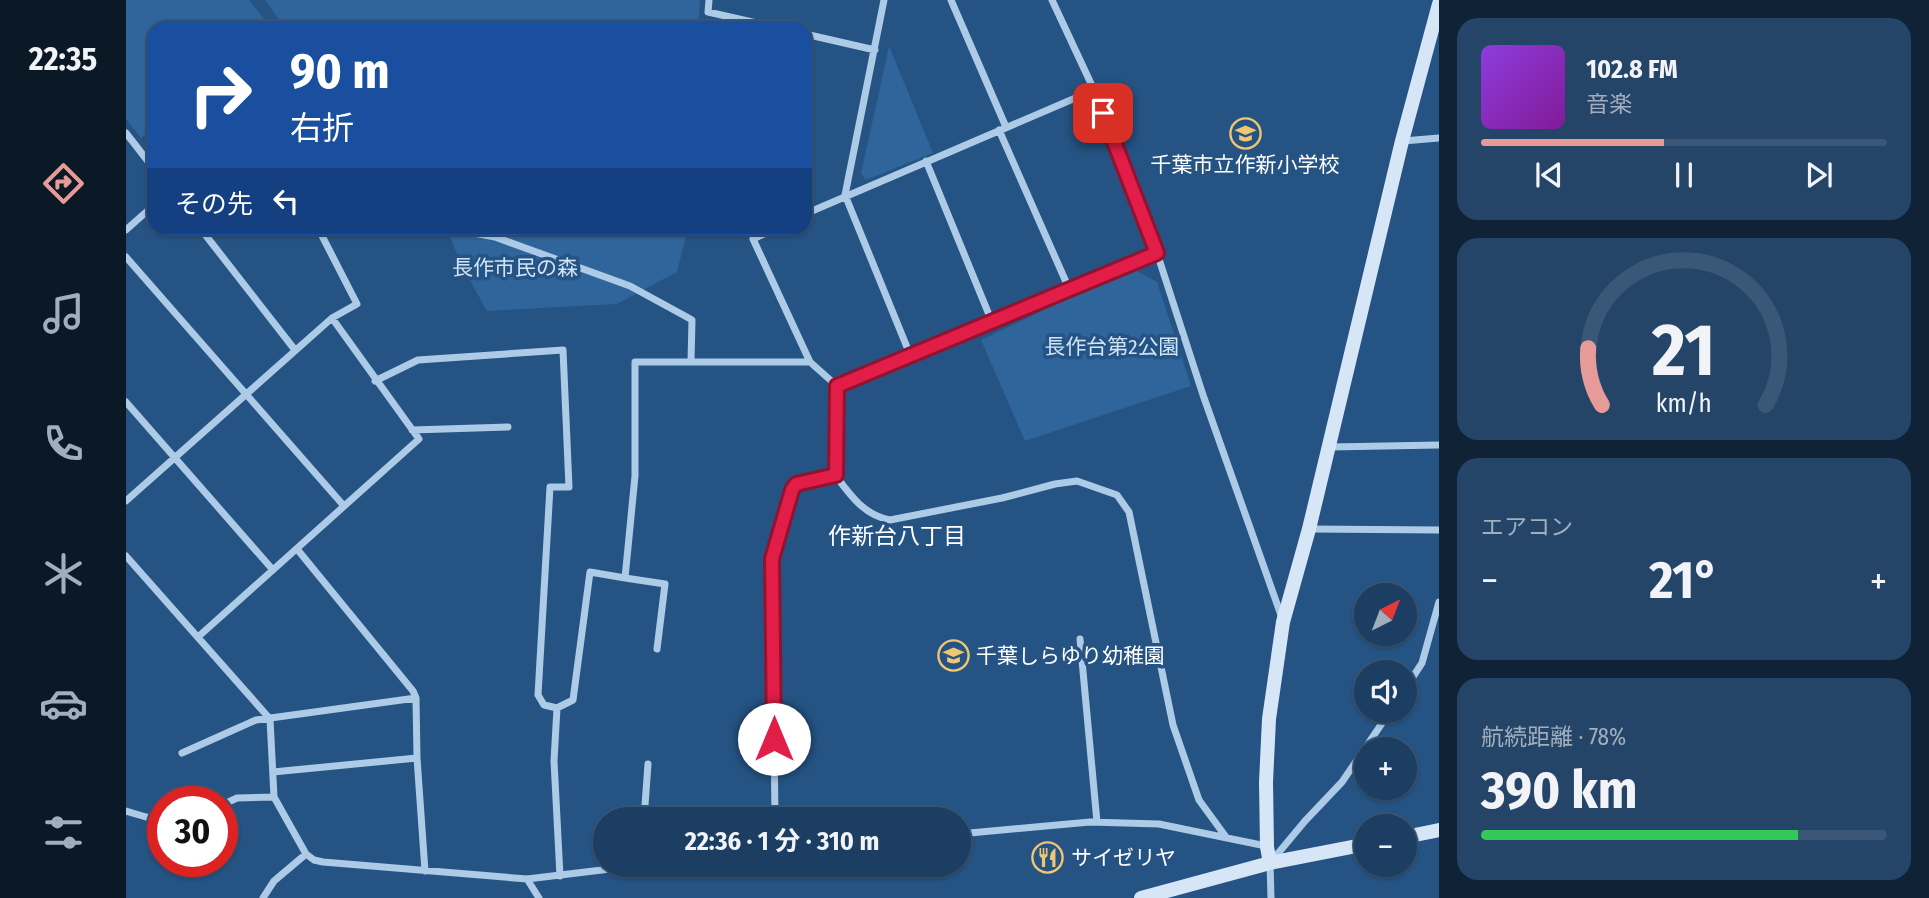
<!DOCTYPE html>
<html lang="ja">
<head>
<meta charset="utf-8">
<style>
  body { margin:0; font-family:"Fira Sans Condensed","Noto Sans JP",sans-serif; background:#254568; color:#f1f3f6; height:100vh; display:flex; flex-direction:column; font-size:26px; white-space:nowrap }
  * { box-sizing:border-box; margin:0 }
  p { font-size:23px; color:#a0aebe }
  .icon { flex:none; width:38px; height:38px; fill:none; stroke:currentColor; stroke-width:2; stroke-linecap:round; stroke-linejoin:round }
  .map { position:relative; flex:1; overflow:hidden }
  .drawer { display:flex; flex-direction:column; gap:18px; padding:18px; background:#0f2236; width:490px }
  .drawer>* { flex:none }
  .banner { position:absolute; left:21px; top:21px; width:665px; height:214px; border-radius:21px; box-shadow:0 2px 5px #0004,0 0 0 2px #3a5777; background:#1a4fa0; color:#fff; overflow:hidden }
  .needle { width:46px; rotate:42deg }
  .tools { position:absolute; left:1228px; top:583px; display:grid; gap:14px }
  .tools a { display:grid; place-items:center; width:63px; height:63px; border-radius:50%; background:#1c3e62; box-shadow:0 2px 5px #0004,0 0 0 2px #3a5777; font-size:35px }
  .speed { position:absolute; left:21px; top:786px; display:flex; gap:14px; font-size:35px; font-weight:700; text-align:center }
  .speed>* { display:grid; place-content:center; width:91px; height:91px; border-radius:50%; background:#1c3e62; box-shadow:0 2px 5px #0004,0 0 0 2px #3a5777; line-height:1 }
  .speed .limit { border:10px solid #d22; background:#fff; color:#111 }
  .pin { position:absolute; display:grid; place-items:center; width:60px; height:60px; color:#fff; margin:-30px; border-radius:14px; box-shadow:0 4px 10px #0006 }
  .me { position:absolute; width:77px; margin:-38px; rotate:0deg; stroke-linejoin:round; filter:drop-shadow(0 0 5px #0008) }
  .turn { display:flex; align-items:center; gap:24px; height:147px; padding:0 28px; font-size:32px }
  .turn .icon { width:91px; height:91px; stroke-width:2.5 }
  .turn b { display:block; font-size:49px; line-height:60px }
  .then { display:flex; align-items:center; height:66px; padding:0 28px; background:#0003; gap:14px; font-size:26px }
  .big { font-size:52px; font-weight:700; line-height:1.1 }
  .drawer .card { flex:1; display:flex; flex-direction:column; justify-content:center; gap:10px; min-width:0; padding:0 24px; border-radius:21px; background:#254568 }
  .drawer .dial { align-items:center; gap:0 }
  .dial svg { height:182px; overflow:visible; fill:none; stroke:#3a5777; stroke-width:7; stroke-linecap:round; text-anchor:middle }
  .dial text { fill:#f1f3f6; stroke:none }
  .song { display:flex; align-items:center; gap:21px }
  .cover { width:84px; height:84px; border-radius:10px; background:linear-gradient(135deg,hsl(270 70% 55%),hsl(290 70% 35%)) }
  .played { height:7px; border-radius:4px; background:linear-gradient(90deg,#e69b98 45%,#3a5777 45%) }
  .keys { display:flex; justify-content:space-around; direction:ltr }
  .heat { display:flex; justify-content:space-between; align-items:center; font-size:38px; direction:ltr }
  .charge { height:10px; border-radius:5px; background:linear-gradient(90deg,#34c759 78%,#3a5777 0) }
  .trip { position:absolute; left:467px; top:807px; width:378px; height:70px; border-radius:35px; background:#1c3e62; box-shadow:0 2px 5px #0004,0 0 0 2px #3a5777; font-weight:700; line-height:70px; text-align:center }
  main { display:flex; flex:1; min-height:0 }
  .tab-bar { display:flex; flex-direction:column; width:126px; justify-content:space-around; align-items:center; background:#0b1927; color:#a0aebe }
  .tab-bar .icon { width:49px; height:49px }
  .tab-bar .active { color:#e69b98 }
  .tab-bar b { font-size:32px; color:#f1f3f6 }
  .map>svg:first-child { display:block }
  .green { fill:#2f659a }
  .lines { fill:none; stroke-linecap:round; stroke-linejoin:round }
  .street { stroke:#adcbe7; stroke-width:7 }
  .secondary { stroke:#d7e6f6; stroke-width:14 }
  .route-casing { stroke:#92132f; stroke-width:18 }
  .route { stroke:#e11d48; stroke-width:12 }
  .labels { text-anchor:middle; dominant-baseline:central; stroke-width:7; stroke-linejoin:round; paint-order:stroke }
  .poi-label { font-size:21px; fill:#fff; stroke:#255383; text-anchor:start }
  .park-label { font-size:21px; fill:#d1e4f6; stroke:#255383 }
  .neighbourhood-label { font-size:23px; fill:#fff; stroke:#255383 }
</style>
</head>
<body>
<main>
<nav class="tab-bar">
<b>22:35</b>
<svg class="icon active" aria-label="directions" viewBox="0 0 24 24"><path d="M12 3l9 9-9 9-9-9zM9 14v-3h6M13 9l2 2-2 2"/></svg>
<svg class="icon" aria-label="music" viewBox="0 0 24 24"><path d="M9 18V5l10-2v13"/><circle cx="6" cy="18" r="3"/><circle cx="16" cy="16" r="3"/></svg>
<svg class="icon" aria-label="phone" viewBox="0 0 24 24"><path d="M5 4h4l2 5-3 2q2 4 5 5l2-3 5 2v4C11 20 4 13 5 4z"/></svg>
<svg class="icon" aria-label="climate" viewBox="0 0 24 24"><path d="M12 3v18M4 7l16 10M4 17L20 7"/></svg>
<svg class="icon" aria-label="car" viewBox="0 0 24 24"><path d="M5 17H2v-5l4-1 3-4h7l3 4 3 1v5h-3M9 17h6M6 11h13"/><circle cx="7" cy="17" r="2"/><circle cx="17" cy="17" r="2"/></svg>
<svg class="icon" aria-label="filters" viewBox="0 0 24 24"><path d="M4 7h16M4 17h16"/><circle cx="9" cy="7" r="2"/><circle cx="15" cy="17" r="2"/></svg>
</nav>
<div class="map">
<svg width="1313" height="898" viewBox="0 0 1313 898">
  <rect width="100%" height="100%" fill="#255383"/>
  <path class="green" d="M 0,0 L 123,0 L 145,28 L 28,28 L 28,128 L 15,138 L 0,119 Z
    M 139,0 L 574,0 L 572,28 L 159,28 Z
    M 763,46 L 807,153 L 740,180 L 735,174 Z
    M 320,228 L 562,228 L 551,272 L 491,304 L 361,311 L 338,270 Z
    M 1006,268 L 1031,282 L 1065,386 L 899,441 L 855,340 Z"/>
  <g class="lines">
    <path class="street" d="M 583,0 L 582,12 L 653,28
      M 758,0 L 719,195 L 785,357
      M 825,0 L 880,127
      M 926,0 L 968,90 L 1031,253 L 1077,395 L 1156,618
      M 679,34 L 749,50
      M 873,130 L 944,291
      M 0,133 L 28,169
      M 1277,141 L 1313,138
      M 800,161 L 866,322
      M 679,214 L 968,90
      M 74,228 L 169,350
      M 321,228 L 369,237 L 504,286 L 559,316 L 566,320 L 565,361
      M 628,228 L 627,239 L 684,362
      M 0,230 L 28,205
      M 627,239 L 651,228
      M 0,257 L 218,506
      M 249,381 L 292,360 L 437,350 L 443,487 L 424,487 L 412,695 L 418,705 L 431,708
      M 0,402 L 147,570
      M 286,430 L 382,427
      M 1204,447 L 1313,445
      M 710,476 C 725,496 738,515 764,520 L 876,498 L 929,484 L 951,481 L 991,495 L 1003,512 L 1047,725 L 1073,800 L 1100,837
      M 0,501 L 206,318 L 231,304 L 192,228
      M 1184,529 L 1313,530
      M 171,549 L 287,691 L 290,698 L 291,758 L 299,871
      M 0,556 L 144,719 L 148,797
      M 499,578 L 539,584 L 531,649
      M 72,637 L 293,439 L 206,318
      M 954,639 L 971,822
      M 1279,689 L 1296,663 L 1313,602
      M 56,753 L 130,720 L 290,698
      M 147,772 L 291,758
      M 96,805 L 111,798 L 148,797 L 180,854 L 188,860 L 197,862 L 401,879 L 526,864
      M 0,811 L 20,817 L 37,819
      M 518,819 L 522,764
      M 649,819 L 646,559 L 666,490 L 670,484 L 710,476 L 711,386
      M 833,834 L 964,822 L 1033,824 L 1140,846
      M 434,876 L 428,761 L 431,708 L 447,700 L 464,572 L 499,578 L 509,476 L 509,362 L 684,362 L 711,386 L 1031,253
      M 401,879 L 413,898
      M 137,898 L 148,881 L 180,854
      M 1145,898 L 1144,863 L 1179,821 L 1216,782 L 1265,710"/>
    <path class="secondary" d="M 1279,837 L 1313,830
      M 1144,863 L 1141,847 L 1140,782 L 1143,719 L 1157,622 L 1183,529 L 1276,141 L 1313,4
      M 1015,898 L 1144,863 L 1241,844"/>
  </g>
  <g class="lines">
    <defs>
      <path id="route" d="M 648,739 L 646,559 L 666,490 L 670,484 L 710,475 L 711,386 L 1031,253 L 977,113"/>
    </defs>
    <use href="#route" class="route-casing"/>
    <use href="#route" class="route"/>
  </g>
  <defs>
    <symbol id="school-ring" viewBox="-11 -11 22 22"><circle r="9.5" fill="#255383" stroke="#f1c672" stroke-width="1.5"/><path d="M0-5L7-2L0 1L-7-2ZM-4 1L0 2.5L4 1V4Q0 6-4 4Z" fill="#f1c672"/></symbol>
    <symbol id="restaurant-ring" viewBox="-11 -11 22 22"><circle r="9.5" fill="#255383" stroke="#f1c672" stroke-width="1.5"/><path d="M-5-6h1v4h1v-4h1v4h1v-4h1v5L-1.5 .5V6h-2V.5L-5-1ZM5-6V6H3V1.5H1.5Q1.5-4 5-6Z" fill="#f1c672"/></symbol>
  </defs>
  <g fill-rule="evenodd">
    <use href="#school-ring" x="1102" y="116" width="35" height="35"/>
    <use href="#school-ring" x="810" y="638" width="35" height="35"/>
    <use href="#restaurant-ring" x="904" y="840" width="35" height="35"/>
  </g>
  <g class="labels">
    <g class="poi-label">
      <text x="1119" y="165" text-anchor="middle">千葉市立作新小学校</text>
      <text x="850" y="656">千葉しらゆり幼稚園</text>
      <text x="945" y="858">サイゼリヤ</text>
    </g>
    <g class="park-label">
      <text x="389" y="268">長作市民の森</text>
      <text x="986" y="347">長作台第2公園</text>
    </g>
    <g class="neighbourhood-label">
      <text x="771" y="536">作新台八丁目</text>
    </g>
  </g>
</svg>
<div class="tools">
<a><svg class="needle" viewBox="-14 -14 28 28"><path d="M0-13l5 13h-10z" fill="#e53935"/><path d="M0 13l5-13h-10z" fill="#a0aebe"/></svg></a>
<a><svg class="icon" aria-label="sound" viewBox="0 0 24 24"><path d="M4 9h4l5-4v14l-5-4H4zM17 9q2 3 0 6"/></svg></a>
<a>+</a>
<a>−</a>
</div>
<div class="speed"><div class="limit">30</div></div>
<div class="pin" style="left:977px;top:113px;background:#d93025"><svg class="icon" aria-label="arrive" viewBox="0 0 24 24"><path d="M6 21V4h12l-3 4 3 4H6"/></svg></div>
<svg class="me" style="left:648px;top:739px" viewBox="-20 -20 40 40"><circle r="19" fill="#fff"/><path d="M0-13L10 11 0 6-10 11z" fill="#e11d48"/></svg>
<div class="trip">22:36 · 1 分 · 310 m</div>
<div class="banner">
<div class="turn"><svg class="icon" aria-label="right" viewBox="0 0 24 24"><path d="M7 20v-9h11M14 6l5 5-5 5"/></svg><div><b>90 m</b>右折</div></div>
<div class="then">その先<svg class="icon" aria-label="left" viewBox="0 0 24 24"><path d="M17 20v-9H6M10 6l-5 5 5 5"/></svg></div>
</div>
</div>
<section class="drawer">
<div class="card">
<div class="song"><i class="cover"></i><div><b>102.8 FM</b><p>音楽</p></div></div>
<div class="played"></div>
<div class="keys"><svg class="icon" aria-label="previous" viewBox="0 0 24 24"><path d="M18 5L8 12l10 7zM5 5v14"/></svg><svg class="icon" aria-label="pause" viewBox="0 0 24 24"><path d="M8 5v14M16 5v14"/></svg><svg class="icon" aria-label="next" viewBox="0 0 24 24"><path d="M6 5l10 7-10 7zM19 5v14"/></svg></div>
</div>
<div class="card dial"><svg viewBox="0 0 100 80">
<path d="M14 69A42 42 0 1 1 86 69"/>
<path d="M14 69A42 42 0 0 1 8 44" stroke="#e69b98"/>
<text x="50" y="56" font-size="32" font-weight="700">21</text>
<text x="50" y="72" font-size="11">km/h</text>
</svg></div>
<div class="card"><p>エアコン</p>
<div class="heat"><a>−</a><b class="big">21°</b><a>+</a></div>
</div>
<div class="card"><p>航続距離 · 78%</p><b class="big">390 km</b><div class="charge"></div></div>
</section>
</main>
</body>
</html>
